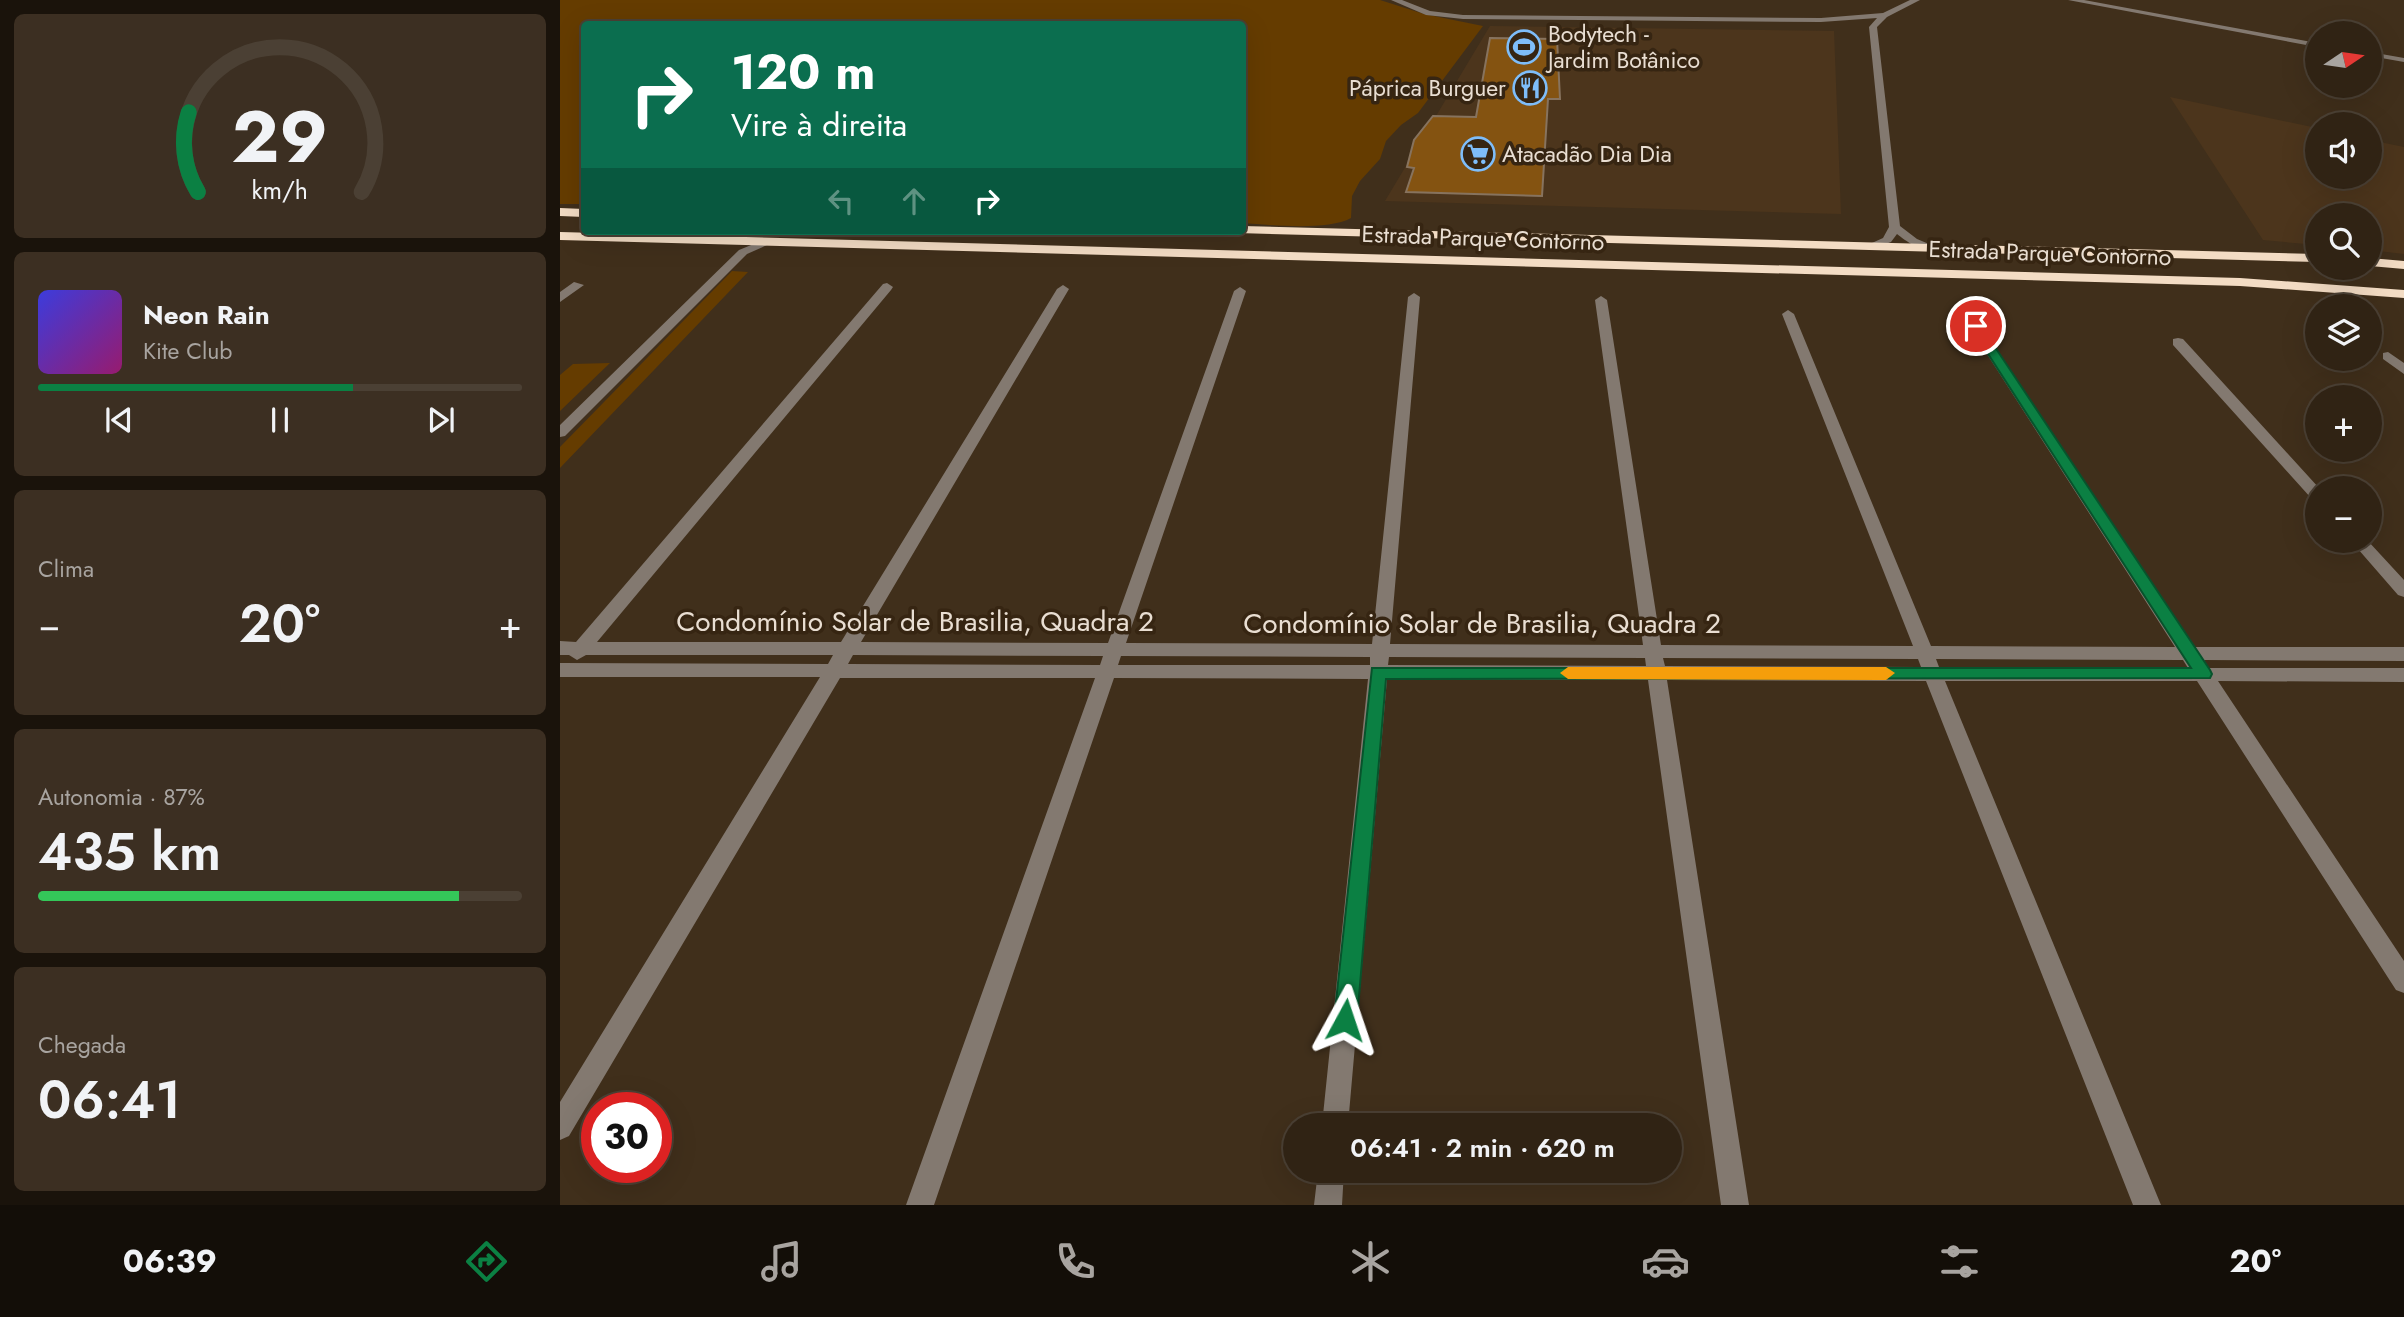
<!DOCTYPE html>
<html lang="pt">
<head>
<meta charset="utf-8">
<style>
  body { margin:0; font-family:Jost,sans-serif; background:#3c2f22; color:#f1f3f6; height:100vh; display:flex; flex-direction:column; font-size:26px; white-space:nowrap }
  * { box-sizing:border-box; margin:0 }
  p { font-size:23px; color:#a8a4a0 }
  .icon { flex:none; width:38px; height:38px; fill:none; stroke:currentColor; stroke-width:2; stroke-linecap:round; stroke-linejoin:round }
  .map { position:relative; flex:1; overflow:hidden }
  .panel { display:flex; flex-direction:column; gap:14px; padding:14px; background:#1a130b; width:560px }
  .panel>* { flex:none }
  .top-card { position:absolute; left:21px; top:21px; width:665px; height:214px; border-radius:7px; box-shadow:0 7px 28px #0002,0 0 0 2px #4b4034; background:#0b6e4f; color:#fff; overflow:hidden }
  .needle { width:46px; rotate:77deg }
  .controls { position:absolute; left:1745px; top:21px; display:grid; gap:14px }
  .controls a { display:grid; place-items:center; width:77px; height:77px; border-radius:50%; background:#302314; box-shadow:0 7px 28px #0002,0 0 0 2px #4b4034; font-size:35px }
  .speed { position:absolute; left:21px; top:1092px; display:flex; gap:14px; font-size:35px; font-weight:700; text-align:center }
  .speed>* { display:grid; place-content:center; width:91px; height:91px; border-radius:50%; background:#302314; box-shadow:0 7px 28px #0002,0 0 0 2px #4b4034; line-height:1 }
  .speed .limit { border:10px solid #d22; background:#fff; color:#111 }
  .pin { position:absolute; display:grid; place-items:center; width:60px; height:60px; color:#fff; margin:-30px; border:4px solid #fff; border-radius:50%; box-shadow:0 2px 7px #0007 }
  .me { position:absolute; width:77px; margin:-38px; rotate:5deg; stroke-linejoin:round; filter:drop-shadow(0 0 5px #0008) }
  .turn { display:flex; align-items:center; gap:24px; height:147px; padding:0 35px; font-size:32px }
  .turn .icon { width:91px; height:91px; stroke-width:2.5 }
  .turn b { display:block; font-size:49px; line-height:60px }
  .lanes { display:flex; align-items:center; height:66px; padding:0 35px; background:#0003; justify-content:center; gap:35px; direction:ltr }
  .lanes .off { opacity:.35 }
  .big { font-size:52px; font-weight:600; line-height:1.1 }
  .panel .card { flex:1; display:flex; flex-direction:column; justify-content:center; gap:10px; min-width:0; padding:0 24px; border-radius:10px; background:#3c2f22 }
  .panel .dial { align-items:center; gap:0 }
  .dial svg { height:182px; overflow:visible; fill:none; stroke:#4b4034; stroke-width:7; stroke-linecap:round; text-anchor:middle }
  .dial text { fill:#f1f3f6; stroke:none }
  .song { display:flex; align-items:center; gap:21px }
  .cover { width:84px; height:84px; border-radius:10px; background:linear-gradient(135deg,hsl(240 70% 55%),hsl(320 70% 35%)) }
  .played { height:7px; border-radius:4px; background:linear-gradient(90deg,#0b8043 65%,#4b4034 65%) }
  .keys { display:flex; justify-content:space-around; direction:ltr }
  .heat { display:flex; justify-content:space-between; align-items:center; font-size:38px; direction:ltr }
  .charge { height:10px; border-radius:5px; background:linear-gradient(90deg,#34c759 87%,#4b4034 0) }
  .trip { position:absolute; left:723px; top:1113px; width:399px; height:70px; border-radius:35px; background:#302314; box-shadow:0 7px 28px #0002,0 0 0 2px #4b4034; font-weight:600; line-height:70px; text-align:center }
  .tab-bar { display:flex; height:112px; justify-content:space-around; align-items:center; background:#130e08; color:#a8a4a0 }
  .tab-bar .icon { width:49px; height:49px }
  .tab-bar .on { color:#0b8043 }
  .tab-bar b { font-size:32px; color:#f1f3f6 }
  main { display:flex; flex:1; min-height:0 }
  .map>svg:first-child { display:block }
  .built { fill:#4c351c }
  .green { fill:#653c00 }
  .building { fill:#845311; stroke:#87735e; stroke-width:2 }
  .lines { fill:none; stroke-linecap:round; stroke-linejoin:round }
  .minor { fill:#837970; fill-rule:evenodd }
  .highway { fill:#f3dcc4; fill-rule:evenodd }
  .route { fill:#0b8043; stroke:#07532c; stroke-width:2 }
  .slow { fill:#f59e0b }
  .labels { text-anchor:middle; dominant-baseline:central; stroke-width:7; stroke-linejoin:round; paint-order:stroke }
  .far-poi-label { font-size:23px; fill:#e9ded2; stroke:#362512; text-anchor:start }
  .far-street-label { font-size:23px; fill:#e9ded2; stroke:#362512 }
  .street-label { font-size:28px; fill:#e9ded2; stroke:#362512 }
</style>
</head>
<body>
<main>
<section class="panel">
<div class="card dial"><svg viewBox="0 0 100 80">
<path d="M14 69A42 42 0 1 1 86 69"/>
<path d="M14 69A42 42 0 0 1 10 34" stroke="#0b8043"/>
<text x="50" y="56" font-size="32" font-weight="700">29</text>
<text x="50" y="72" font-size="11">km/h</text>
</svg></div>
<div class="card">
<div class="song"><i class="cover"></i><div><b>Neon Rain</b><p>Kite Club</p></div></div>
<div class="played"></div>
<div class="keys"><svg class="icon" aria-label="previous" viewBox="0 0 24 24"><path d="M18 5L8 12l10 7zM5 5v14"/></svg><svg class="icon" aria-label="pause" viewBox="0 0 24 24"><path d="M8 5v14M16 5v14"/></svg><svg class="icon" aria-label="next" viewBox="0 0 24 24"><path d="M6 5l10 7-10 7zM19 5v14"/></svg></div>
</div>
<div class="card"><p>Clima</p>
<div class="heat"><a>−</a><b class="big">20°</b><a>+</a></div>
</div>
<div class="card"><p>Autonomia · 87%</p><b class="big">435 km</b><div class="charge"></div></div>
<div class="card"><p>Chegada</p><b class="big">06:41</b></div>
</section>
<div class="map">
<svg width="1844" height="1205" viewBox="0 0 1844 1205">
  <rect width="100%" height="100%" fill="#402f1b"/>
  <path class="built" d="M 930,26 L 1274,31 L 1281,214 L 825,201 Z
    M 1610,97 L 1757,128 L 1757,177 L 1810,177 L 1810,140 L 1844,147 L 1844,254 L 1810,250 L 1810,215 L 1757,215 L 1757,245 L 1703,240 Z"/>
  <path class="green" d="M 0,0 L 820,0 L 864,14 L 923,26 L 858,113 L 841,125 L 826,141 L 820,159 L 800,181 L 792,196 L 791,218 C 768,231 709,225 683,223 L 682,24 L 24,24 L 24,204 L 0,204 Z
    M 172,271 L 188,272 L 0,468 L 0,447 Z
    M 50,363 L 0,411 L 0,375 L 13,364 Z"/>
  <path class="building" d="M 930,38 L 997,39 L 1000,99 L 988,99 L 982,196 L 846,192 L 854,168 L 847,167 L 854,140 L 873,116 L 916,117 Z"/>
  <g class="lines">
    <path class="minor" d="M 831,0 L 842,0 L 870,11 L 903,15 L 1261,18 L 1323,13 L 1350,0 L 1360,0 L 1327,17 L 1317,27 L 1340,226 L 1357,239 L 1381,249 C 1368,257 1347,242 1337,234 L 1331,242 L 1309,250 L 1303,247 L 1323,238 L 1329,227 L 1309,27 L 1317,18 L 1261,22 L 903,19 L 866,15 Z
      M 1508,0 L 1524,0 L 1757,43 L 1757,47 Z
      M 1810,52 L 1844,58 L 1844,62 L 1810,56 Z
      M 206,239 L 216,241 L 187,254 L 5,436 L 0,437 L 0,425 L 179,250 Z
      M 14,282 L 24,285 L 0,302 L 0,292 Z
      M 327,283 L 333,287 L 331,290 L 37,642 L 281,642 L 497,289 L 503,285 L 509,289 L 301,642 L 548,643 L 674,291 L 680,287 L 686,291 L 566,643 L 812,644 L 848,297 L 854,293 L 860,297 L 830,644 L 1083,645 L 1035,300 L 1041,296 L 1047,300 L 1101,645 L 1353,646 L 1222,314 L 1228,310 L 1234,314 L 1371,646 L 1615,647 L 1409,326 L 1415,322 L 1421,326 L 1635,647 L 1844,647 L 1844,661 L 1644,660 L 1649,668 L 1844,668 L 1844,682 L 1658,681 L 1844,961 L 1844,993 L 1836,990 L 1637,681 L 1385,681 L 1601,1205 L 1573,1205 L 1366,681 L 1107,680 L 1189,1205 L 1161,1205 L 1088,680 L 827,679 L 788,1125 L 762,1125 L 808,679 L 554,678 L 374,1205 L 346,1205 L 535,678 L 280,678 L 9,1136 L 0,1140 L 0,1102 L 260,677 L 0,677 L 0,663 L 268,664 L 273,655 L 26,655 L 17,660 L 9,655 L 0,655 L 0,641 L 16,642 L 323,284 ZM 293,655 L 543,656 L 540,665 L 288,664 ZM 561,656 L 810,657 L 810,665 L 558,665 ZM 829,657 L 1085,658 L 1086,666 L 828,665 ZM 1103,658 L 1358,659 L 1361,667 L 1105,666 ZM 1376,659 L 1623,660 L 1628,668 L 1379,667 Z
      M 1618,338 L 1623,339 L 1759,488 L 1757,488 L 1757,500 L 1751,498 L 1613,345 L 1613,339 Z
      M 1828,352 L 1844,363 L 1844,374 L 1823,359 L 1823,353 Z
      M 1791,541 L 1808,541 L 1844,580 L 1844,597 L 1838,595 Z
      M 758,1171 L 784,1171 L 782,1205 L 754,1205 Z"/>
    <path class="highway" d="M 0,208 L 24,209 L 24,217 L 0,216 Z
      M 682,226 L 1757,254 L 1757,262 L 677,233 L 682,231 Z
      M 0,232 L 1680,278 L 1844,290 L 1844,298 L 1680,286 L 0,240 Z
      M 1810,258 L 1844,261 L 1844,269 L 1810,266 Z"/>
  </g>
  <path class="route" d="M 1411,323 L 1421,326 L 1650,670 L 1652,674 L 1650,678 L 826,679 L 797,1020 L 793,1028 L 785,1031 L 777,1028 L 774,1020 L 812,668 L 1631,668 L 1410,326 Z"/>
  <path class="slow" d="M 1008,667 L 1326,667 L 1335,673 L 1326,680 L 1008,679 L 1000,673 Z"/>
  <defs>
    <symbol id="stadium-ring" viewBox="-11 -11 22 22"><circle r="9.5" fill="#362512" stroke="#7ebdf9" stroke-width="1.5"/><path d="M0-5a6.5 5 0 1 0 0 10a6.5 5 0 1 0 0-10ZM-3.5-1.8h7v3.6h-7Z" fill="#7ebdf9"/></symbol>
    <symbol id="restaurant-ring" viewBox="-11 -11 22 22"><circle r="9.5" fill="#362512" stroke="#7ebdf9" stroke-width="1.5"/><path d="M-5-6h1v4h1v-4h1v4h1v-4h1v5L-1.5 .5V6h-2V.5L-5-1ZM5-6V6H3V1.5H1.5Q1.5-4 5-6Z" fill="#7ebdf9"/></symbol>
    <symbol id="supermarket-ring" viewBox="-11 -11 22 22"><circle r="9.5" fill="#362512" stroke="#7ebdf9" stroke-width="1.5"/><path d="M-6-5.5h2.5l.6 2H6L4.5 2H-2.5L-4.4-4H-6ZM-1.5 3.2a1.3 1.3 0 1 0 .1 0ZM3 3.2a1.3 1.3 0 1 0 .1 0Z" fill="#7ebdf9"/></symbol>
  </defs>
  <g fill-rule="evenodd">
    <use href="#stadium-ring" x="945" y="28" width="38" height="38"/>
    <use href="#restaurant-ring" x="951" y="69" width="38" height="38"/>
    <use href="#supermarket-ring" x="899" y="135" width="38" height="38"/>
  </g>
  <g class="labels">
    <g class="far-poi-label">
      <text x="988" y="34">Bodytech -<tspan x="988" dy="26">Jardim Botânico</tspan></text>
      <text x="946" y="88" text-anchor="end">Páprica Burguer</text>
      <text x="942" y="154">Atacadão Dia Dia</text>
    </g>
    <g class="far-street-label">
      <text transform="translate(923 238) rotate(2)">Estrada Parque Contorno</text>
      <text transform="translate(1490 253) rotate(2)">Estrada Parque Contorno</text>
    </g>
    <g class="street-label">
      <text x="355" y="621">Condomínio Solar de Brasilia, Quadra 2</text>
      <text x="922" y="623">Condomínio Solar de Brasilia, Quadra 2</text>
    </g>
  </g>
</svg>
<div class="controls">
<a><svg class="needle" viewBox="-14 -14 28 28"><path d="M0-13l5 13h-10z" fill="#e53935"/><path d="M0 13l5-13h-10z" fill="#a8a4a0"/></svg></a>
<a><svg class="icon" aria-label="sound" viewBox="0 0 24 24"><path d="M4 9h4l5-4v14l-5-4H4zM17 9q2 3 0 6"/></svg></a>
<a><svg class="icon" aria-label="search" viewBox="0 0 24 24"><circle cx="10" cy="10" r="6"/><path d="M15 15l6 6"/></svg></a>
<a><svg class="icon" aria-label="layers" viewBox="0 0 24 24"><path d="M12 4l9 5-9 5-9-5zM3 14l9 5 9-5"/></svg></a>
<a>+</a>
<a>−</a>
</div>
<div class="speed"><div class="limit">30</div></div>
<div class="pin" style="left:1416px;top:326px;background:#d93025"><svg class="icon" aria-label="arrive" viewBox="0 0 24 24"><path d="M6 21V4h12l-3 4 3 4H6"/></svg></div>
<svg class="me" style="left:785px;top:1020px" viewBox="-20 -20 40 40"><path d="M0-17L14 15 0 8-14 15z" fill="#0b8043" stroke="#fff" stroke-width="4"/></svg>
<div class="trip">06:41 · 2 min · 620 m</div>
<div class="top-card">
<div class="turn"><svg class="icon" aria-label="right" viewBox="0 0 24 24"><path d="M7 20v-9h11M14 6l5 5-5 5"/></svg><div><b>120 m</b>Vire à direita</div></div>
<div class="lanes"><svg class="icon off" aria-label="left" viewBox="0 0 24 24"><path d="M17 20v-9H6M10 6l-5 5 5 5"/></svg><svg class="icon off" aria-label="ahead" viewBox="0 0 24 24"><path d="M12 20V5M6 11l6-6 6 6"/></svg><svg class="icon" aria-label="right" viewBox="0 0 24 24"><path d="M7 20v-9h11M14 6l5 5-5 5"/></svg></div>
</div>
</div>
</main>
<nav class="tab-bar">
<b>06:39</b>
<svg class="icon on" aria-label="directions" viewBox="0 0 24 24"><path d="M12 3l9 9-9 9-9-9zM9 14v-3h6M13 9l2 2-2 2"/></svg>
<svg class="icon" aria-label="music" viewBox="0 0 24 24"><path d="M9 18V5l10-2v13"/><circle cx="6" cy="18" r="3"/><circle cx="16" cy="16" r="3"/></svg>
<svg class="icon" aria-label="phone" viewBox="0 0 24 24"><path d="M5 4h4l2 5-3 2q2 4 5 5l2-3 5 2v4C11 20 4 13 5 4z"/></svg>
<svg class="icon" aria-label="climate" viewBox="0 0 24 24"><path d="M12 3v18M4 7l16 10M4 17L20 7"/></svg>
<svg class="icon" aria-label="car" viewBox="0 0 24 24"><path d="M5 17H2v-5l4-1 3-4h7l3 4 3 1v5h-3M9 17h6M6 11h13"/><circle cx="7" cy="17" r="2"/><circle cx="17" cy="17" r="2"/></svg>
<svg class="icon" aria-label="filters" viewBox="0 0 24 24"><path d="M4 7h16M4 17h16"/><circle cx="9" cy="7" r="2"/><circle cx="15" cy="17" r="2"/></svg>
<b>20°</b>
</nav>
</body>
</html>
